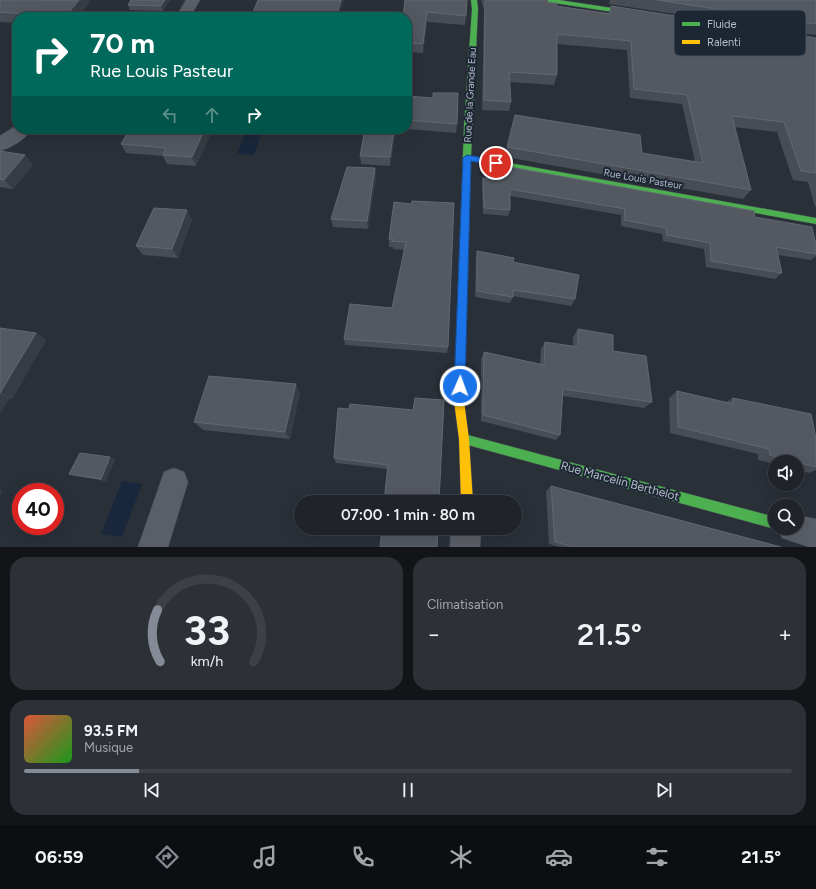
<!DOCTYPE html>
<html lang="fr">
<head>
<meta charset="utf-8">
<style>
  body { margin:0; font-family:Figtree,sans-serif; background:#2d3036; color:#f1f3f6; height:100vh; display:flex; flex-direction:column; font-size:15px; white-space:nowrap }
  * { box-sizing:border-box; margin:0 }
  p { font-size:13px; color:#a2a4a8 }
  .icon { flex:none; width:22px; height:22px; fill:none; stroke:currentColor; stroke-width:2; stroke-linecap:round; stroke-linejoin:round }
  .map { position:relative; height:547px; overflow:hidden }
  .drawer { display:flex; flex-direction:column; gap:10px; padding:10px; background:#121417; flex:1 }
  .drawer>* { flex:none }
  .guide { position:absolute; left:12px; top:12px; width:400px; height:122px; border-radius:16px; box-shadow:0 4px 16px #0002,0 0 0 1px #3d4147; background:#00695c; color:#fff; overflow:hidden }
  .controls { position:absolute; left:768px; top:455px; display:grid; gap:8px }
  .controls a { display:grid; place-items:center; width:36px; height:36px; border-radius:50%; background:#20242a; box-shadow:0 4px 16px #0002,0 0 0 1px #3d4147; font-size:20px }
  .speed { position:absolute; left:12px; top:483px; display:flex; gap:8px; font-size:20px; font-weight:700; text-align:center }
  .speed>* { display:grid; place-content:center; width:52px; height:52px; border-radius:50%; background:#20242a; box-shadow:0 4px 16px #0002,0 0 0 1px #3d4147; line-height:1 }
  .speed .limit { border:6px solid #d22; background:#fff; color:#111 }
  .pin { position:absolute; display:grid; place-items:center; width:34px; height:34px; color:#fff; margin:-17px; border:2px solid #fff; border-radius:50%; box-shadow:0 1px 4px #0007 }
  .me { position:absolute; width:44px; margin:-22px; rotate:2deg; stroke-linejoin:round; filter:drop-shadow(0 0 3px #0008) }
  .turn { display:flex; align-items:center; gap:14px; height:84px; padding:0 12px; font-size:18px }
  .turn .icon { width:52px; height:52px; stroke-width:2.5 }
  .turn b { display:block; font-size:28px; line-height:34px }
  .lanes { display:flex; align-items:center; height:38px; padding:0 12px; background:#0003; justify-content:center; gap:20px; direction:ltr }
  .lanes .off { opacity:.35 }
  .big { font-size:30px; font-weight:600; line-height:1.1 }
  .drawer .tile { flex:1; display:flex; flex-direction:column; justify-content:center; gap:6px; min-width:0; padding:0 14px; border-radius:16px; background:#2d3036 }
  .drawer .dial { align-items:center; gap:0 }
  .dial svg { height:104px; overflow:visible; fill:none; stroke:#3d4147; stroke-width:7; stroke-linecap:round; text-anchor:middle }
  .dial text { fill:#f1f3f6; stroke:none }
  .song { display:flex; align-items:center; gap:12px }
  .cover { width:48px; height:48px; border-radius:6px; background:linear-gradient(135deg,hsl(10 70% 55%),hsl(120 70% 35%)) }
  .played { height:4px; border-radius:2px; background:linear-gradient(90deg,#848b96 15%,#3d4147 15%) }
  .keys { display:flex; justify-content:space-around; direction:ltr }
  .heat { display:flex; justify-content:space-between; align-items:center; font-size:22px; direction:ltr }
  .drawer .tiles { flex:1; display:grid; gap:10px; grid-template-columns:1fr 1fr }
  .tile:last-child { grid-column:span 2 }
  .trip { position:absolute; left:294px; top:495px; width:228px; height:40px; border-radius:20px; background:#20242a; box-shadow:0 4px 16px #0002,0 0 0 1px #3d4147; font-weight:600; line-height:40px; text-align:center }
  .menu { display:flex; height:64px; justify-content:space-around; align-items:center; background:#0d0e11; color:#a2a4a8 }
  .menu .icon { width:28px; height:28px }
  .menu .active { color:#848b96 }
  .menu b { font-size:18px; color:#f1f3f6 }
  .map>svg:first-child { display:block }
  .water { fill:#19273c }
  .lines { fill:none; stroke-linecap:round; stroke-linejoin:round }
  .street-casing { stroke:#484c55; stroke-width:1 }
  .fast-casing { stroke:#484c55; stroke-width:1 }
  .slow-casing { stroke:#484c55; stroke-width:1 }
  .street { fill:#5a5e66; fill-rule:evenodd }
  .fast { fill:#4caf50; fill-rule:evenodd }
  .slow { fill:#ffc107; fill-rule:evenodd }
  .wall { fill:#474c55 }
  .shaded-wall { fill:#373c44 }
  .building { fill:#535861; stroke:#626872 }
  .route { fill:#1a73e8; stroke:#114b97 }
  .labels { text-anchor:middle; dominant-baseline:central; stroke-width:4; stroke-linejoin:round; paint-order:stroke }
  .street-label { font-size:10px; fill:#b4bcc9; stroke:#1d2633 }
  .near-street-label { font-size:12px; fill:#b4bcc9; stroke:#1d2633 }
  .key { fill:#1d2633; stroke:#4a5360; stroke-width:1 }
  .key-label { font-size:11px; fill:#b4bcc9 }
</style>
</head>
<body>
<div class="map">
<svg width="816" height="547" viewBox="0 0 816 547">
  <rect width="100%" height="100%" fill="#2a3038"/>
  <path class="water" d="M 245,133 L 262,133 L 254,155 L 237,154 Z
    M 122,481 L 142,484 L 122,537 L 101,534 Z"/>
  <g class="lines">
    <defs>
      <path id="street" d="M 186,0 L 200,0 L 190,17 L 176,17 Z
        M 17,125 L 17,129 L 32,129 C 26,139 11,148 0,151 L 0,136 Z
        M 174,468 L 184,472 L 188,482 L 168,547 L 138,547 L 164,472 Z
        M 797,515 L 816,519 L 816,547 L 809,547 L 782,538 L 777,528 L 797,528 Z
        M 451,528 L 481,528 L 480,547 L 450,547 Z"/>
      <path id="fast" d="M 471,0 L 477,0 L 478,9 L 471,156 L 816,218 L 816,224 L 471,161 L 465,375 L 464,378 L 460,380 L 456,378 L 455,375 L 464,127 L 472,9 Z
        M 545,0 L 559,0 L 639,12 L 642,14 L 639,16 L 548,2 Z
        M 464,434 L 775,517 L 775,528 L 777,528 L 775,529 L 464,444 L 460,443 L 459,439 L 460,435 Z"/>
      <path id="slow" d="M 460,370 L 464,372 L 465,375 L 464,401 L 469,439 L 473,502 L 461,502 L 459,439 L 454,401 L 455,375 L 456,372 Z"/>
    </defs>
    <use href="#street" class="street-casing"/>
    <use href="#fast" class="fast-casing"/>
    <use href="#slow" class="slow-casing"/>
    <use href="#street" class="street"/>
    <use href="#fast" class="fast"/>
    <use href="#slow" class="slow"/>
  </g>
  <path class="wall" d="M 0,0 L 90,2 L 78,17 L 17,17 L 17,23 L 0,22 Z
    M 131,0 L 170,0 L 163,11 L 130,10 L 128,5 Z
    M 405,0 L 466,16 L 465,25 L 427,22 L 423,53 L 407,52 L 407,17 Z
    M 481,0 L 548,0 L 547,3 L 556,6 L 609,13 L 611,6 L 816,38 L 816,207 L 815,207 L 808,182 L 793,180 L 777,132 L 734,127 L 751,190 L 743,199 L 505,157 L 507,147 L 642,153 L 695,162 L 682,104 L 630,98 L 627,50 L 557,44 L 557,75 L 554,85 L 510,82 L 511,102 L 509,111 L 482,110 L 484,9 Z
    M 610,0 L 816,0 L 816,34 L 815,35 L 609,4 Z
    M 407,96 L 457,124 L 456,133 L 406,129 L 407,129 Z
    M 396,129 L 390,166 L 361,164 L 360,156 Z
    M 212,131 L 196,166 L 167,164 L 163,156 L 126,153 L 121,144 Z
    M 0,151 L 25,155 L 33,165 L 13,189 L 0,187 Z
    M 504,166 L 755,217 L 816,245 L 816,256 L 811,260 L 778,255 L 782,273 L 775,279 L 706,267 L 704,249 L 663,241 L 662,234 L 621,226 L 621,215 L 510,196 L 510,210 L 508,216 L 483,214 L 482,184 L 483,178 L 502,179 Z
    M 375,168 L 376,177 L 368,229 L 333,227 L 331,219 Z
    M 394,202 L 448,347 L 447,353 L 345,345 L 344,339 L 392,308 L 405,250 L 393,249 L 393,247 L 389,247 L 389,239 Z
    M 192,219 L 178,258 L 143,255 L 136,246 Z
    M 477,251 L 513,262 L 575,299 L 571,306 L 513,296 L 510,303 L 475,297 L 476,258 Z
    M 0,328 L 36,333 L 46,340 L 12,399 L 9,398 L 0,414 Z
    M 578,329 L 613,351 L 652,402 L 644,408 L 563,396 L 560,435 L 556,440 L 481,421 L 481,359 L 484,352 L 540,364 L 541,349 L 545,342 L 573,346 L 573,337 Z
    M 677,391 L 726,402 L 733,398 L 816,438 L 816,470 L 809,473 L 797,470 L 797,462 L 775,462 L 775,464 L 758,460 L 758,454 L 670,433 L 669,398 Z
    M 300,393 L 290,439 L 203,430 L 194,422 Z
    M 349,409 L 413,410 L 388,469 L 336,463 L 334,458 Z
    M 115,459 L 106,481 L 75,476 L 69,474 Z
    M 551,486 L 781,547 L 560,547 L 549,544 L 546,491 Z"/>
  <path class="shaded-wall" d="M 79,0 L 88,0 L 90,2 L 78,17 L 65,17 Z
    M 165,0 L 170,0 L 163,11 L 161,6 Z
    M 341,0 L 344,0 L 339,17 L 336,17 Z
    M 427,12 L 427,22 L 423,53 L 423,44 Z
    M 205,129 L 211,129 L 212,131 L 196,166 L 192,157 Z
    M 394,129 L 396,129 L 390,166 L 390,157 Z
    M 25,155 L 33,165 L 13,189 L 4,180 Z
    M 375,168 L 376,177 L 368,229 L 367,221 Z
    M 187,210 L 192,219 L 178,258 L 172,249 Z
    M 36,333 L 46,340 L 12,399 L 0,393 Z
    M 296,384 L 300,393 L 290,439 L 285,432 Z
    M 0,394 L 9,398 L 0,414 Z
    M 110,457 L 115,459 L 106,481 L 101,479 Z
    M 0,490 L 2,491 L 0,496 Z"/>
  <path class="building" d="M 0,0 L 79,0 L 65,17 L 22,17 L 25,14 L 0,12 Z
    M 131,0 L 165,0 L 161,6 L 128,5 Z
    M 258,0 L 341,0 L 336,17 L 251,17 Z
    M 405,0 L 467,0 L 466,16 L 427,12 L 423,44 L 407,43 L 407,17 L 403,17 Z
    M 485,0 L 548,0 L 547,3 L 557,3 L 556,6 L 610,14 L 611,6 L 816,38 L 816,173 L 801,171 L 784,122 L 732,116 L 751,190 L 507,147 L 515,115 L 640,135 L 642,153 L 703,163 L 687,95 L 634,89 L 631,41 L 557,34 L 557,75 L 509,72 L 511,102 L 484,100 Z
    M 657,0 L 816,0 L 816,24 Z
    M 433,93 L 458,93 L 457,124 L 407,120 L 407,96 L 433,98 Z
    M 130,129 L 205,129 L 192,157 L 163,155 L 166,148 L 121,144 Z
    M 365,129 L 394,129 L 390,157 L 360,156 Z
    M 0,151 L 25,155 L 4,180 L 0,179 Z
    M 504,166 L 754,211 L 755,217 L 812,227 L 816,245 L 816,254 L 776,247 L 782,273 L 711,261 L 710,243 L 667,235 L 666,228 L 624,220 L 625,209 L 510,189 L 510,210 L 484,208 L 483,178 L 503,179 Z
    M 347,167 L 375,168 L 367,221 L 331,219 Z
    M 412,201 L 454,203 L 448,347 L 344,339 L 350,304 L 392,308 L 406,242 L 392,241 L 393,239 L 389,239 L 394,202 L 411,204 Z
    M 154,208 L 187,210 L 172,249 L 136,246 Z
    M 477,251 L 514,258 L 513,262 L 579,275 L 575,299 L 513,290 L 513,297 L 477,291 Z
    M 0,328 L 36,333 L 0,393 Z
    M 578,329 L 613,335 L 613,351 L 646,356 L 652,402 L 563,389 L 560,435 L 483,415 L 484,352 L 544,365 L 545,342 L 578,347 Z
    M 209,376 L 296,384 L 285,432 L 194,422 Z
    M 677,391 L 733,404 L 733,398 L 811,414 L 816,438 L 816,467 L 770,455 L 769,449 L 678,427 Z
    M 415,398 L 444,400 L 439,502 L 384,502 L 388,465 L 334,458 L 338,408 L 349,409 L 350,404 L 413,410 Z
    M 80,453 L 110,457 L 101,479 L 69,474 Z
    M 551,486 L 781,547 L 574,547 L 555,542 Z
    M 382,528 L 438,528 L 437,547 L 380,547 Z"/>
  <path class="route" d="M 467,155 L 496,160 L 500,163 L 496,166 L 471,161 L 465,386 L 463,389 L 460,391 L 456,389 L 454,386 L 463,158 Z"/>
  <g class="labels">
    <g class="street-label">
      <text transform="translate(470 95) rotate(-87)">Rue de la Grande Eau</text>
      <text transform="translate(643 179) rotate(10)">Rue Louis Pasteur</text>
    </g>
    <g class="near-street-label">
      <text transform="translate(620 481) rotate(15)">Rue Marcelin Berthelot</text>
    </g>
  </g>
  <rect x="674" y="10" width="132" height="46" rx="6" class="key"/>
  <rect x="682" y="22" width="18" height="4" fill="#4caf50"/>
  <rect x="682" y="40" width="18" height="4" fill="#ffc107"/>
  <g class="key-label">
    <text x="707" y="28">Fluide</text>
    <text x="707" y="46">Ralenti</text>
  </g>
</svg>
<div class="controls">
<a><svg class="icon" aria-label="sound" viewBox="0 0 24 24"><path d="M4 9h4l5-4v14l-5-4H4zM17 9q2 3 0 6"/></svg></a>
<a><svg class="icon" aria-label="search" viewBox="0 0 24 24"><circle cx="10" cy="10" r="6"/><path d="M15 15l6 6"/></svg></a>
</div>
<div class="speed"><div class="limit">40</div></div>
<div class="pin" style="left:496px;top:163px;background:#d93025"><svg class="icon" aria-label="arrive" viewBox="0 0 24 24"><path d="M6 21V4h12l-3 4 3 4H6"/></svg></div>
<svg class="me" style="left:460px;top:386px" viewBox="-20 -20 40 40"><circle r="17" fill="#1a73e8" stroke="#fff" stroke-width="3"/><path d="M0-11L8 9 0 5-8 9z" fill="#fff"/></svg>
<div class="trip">07:00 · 1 min · 80 m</div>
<div class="guide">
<div class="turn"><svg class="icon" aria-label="right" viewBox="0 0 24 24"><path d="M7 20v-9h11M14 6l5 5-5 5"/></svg><div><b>70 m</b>Rue Louis Pasteur</div></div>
<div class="lanes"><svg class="icon off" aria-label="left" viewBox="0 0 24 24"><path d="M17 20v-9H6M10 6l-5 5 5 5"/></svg><svg class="icon off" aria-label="ahead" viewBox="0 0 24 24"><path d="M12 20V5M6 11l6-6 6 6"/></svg><svg class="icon" aria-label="right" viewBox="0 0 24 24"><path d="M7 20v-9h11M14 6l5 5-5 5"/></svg></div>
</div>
</div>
<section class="drawer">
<div class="tiles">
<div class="tile dial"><svg viewBox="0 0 100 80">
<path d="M14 69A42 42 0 1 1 86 69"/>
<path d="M14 69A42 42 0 0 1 12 29" stroke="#848b96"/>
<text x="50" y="56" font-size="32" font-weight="700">33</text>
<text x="50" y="72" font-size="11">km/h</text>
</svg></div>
<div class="tile"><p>Climatisation</p>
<div class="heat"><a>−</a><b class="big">21.5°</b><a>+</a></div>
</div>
<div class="tile">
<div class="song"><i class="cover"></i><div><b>93.5 FM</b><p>Musique</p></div></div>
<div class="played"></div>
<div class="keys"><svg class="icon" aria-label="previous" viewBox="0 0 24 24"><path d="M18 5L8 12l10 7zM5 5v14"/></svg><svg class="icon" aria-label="pause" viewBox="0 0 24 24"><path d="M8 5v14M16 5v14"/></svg><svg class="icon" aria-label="next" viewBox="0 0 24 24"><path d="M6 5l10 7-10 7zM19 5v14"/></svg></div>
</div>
</div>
</section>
<nav class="menu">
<b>06:59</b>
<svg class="icon active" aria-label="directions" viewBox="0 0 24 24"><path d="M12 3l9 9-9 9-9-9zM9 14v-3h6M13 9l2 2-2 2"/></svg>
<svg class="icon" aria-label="music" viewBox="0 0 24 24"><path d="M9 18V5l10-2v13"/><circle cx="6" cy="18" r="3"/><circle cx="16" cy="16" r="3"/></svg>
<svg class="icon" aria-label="phone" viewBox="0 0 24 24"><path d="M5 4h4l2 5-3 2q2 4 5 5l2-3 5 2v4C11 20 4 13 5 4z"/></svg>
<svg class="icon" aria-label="climate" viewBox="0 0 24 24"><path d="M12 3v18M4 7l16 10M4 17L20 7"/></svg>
<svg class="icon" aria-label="car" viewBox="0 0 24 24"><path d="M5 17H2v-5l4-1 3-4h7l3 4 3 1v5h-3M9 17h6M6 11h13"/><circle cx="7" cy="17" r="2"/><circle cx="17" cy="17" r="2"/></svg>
<svg class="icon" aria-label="filters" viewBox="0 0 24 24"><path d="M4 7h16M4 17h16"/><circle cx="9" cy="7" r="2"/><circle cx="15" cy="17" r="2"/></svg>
<b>21.5°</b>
</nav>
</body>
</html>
